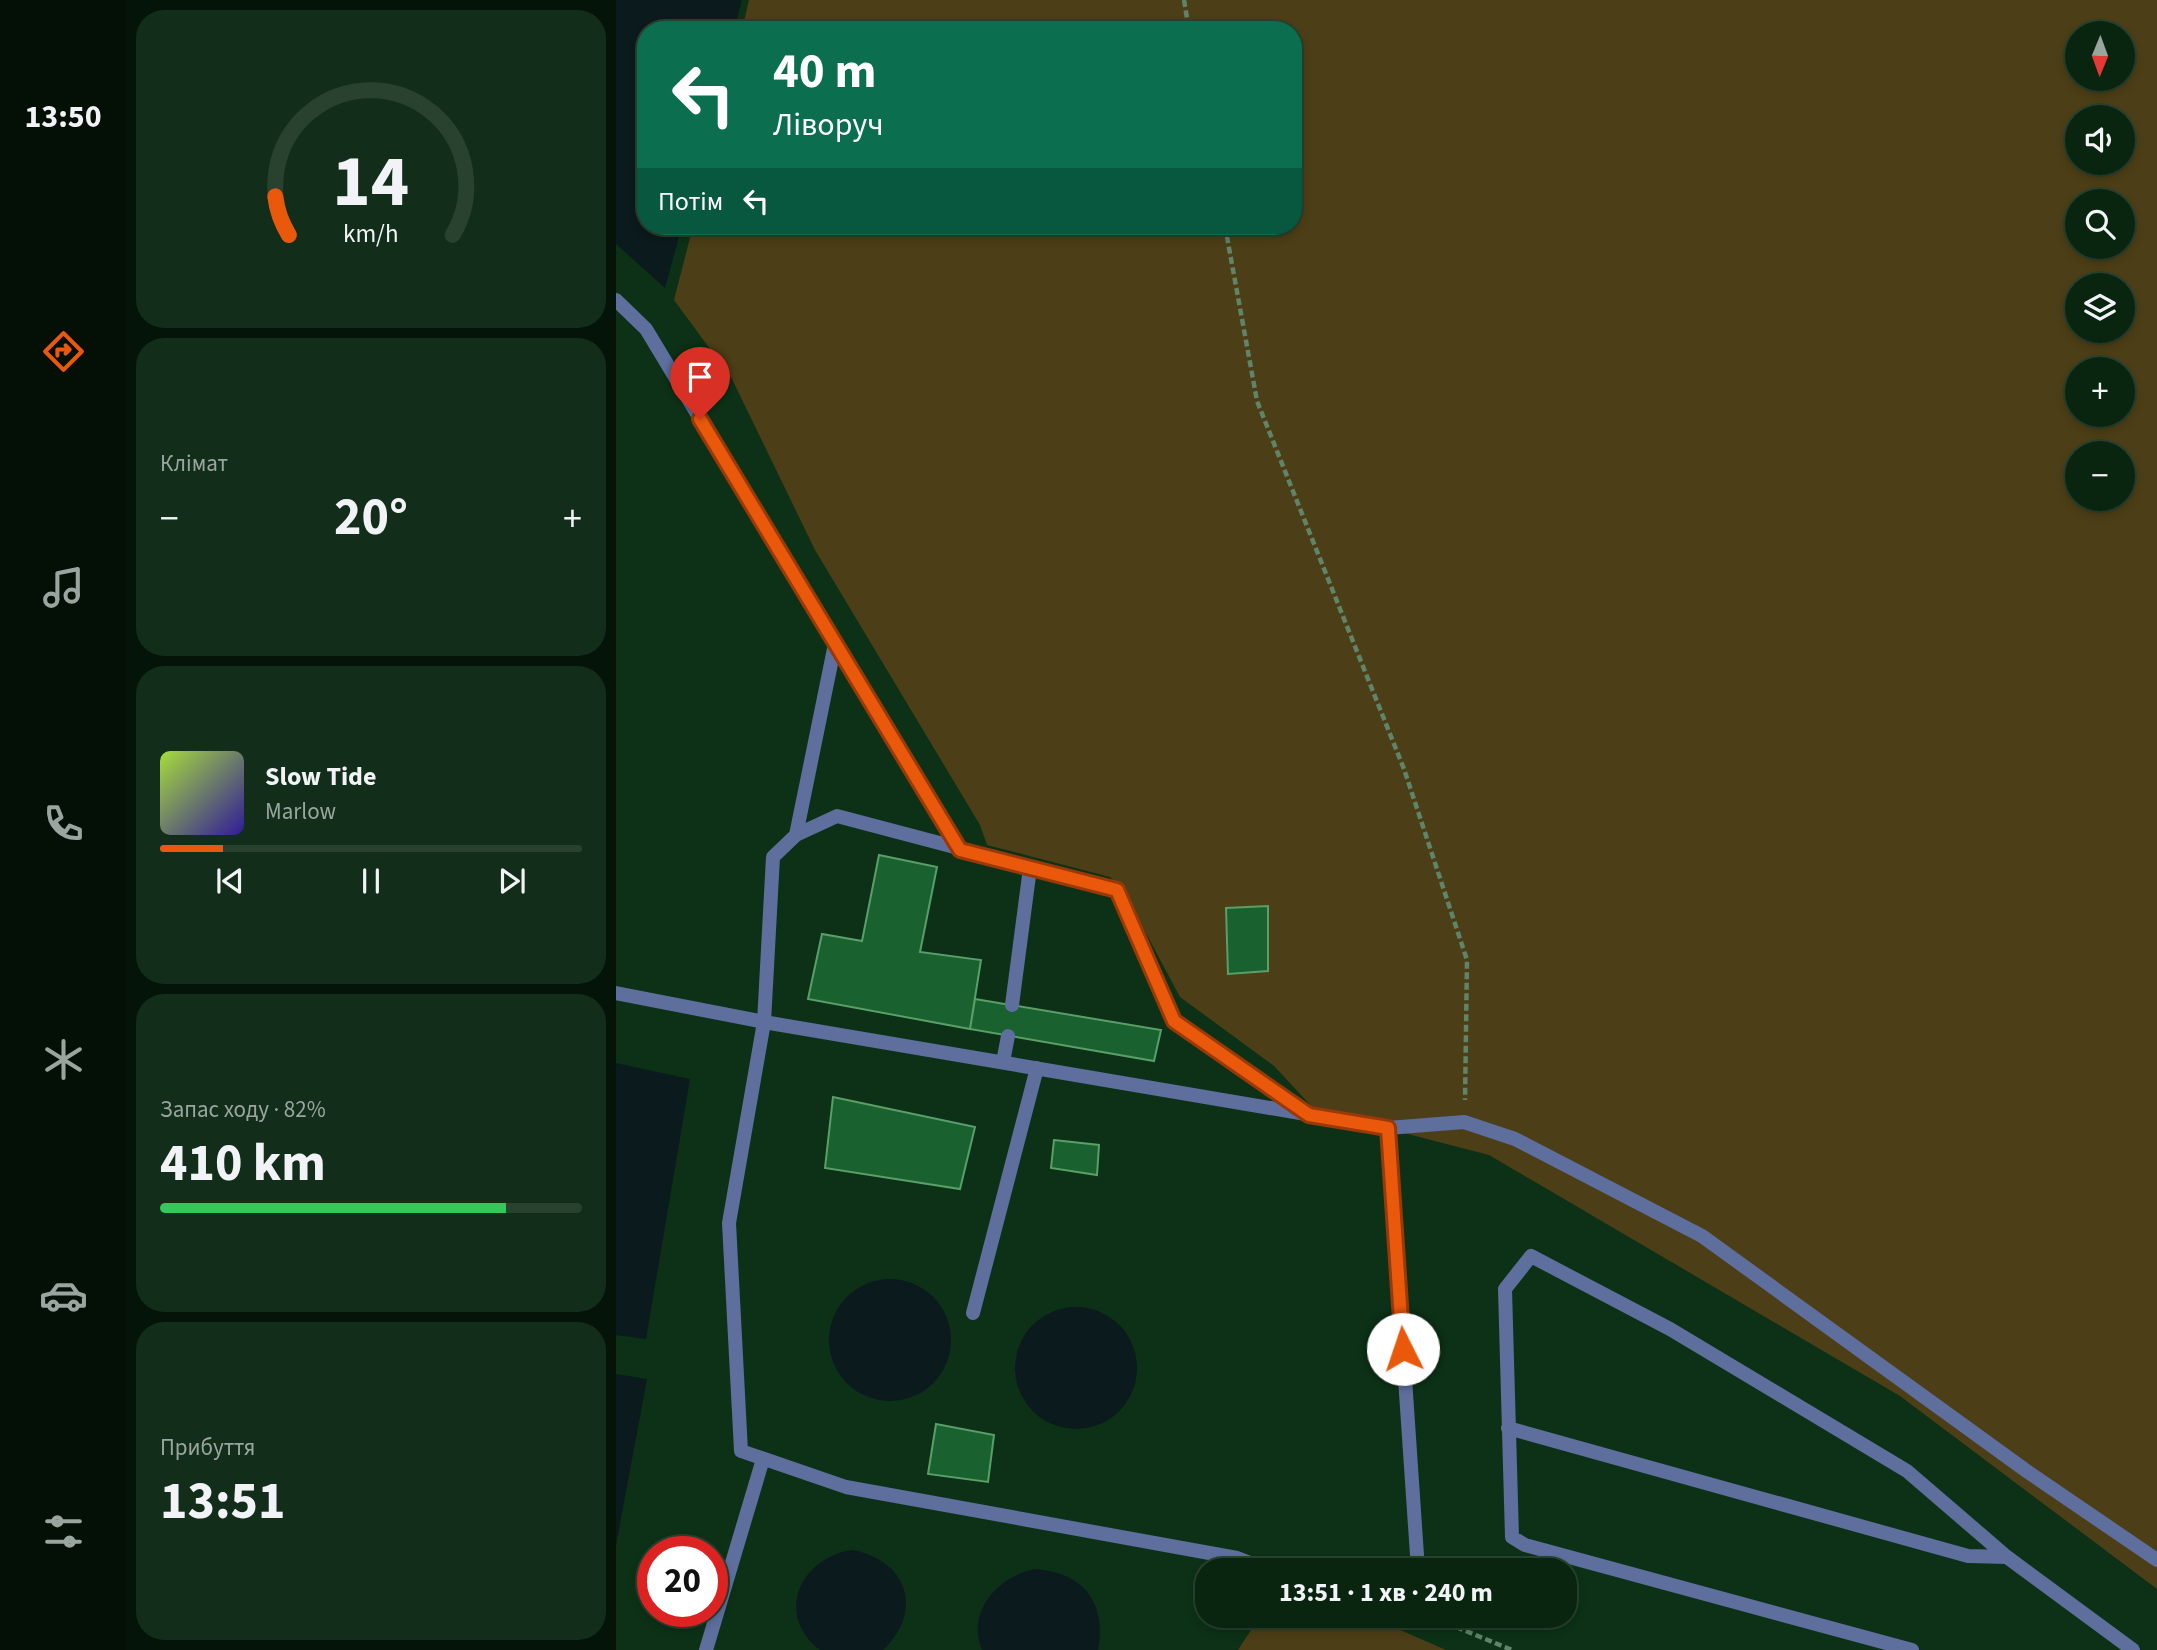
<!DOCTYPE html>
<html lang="uk">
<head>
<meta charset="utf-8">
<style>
  body { margin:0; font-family:"Source Sans 3",sans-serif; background:#122d19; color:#f1f3f6; height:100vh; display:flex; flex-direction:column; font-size:26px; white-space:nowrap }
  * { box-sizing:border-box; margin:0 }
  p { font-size:23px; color:#99a59f }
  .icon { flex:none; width:38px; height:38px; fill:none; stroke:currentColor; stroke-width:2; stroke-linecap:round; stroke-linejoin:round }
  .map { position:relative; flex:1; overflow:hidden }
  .sheet { display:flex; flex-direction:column; gap:10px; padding:10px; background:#051409; width:490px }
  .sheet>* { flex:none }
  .hud { position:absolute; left:21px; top:21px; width:665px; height:214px; border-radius:28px; box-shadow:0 4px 10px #0003,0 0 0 2px #294230; background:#0b6e4f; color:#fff; overflow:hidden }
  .needle { width:46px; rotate:181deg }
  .buttons { position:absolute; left:1449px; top:21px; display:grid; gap:14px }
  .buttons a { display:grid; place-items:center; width:70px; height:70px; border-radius:50%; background:#092510; box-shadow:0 4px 10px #0003,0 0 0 2px #294230; font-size:35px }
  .speed { position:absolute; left:21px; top:1536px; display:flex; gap:14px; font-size:35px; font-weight:700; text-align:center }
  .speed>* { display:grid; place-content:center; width:91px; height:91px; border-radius:50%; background:#092510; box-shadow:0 4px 10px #0003,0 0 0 2px #294230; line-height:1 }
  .speed .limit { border:10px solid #d22; background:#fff; color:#111 }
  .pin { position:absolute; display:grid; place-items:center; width:60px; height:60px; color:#fff; margin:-72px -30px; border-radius:50% 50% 50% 0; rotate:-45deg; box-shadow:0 0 7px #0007 }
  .pin .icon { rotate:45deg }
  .me { position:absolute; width:77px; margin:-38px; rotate:356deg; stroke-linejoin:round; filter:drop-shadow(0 0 5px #0008) }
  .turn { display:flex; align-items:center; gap:24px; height:147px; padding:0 21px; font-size:32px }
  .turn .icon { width:91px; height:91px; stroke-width:2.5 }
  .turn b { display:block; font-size:49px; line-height:60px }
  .then { display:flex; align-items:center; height:66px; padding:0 21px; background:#0003; gap:14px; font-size:26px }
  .big { font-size:52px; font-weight:700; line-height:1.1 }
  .sheet .card { flex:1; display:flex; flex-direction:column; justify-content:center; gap:10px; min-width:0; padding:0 24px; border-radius:28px; background:#122d19 }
  .sheet .dial { align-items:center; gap:0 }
  .dial svg { height:182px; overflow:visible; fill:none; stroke:#294230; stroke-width:7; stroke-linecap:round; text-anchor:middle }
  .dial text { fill:#f1f3f6; stroke:none }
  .song { display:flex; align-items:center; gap:21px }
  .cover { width:84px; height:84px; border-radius:10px; background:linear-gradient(135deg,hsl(80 70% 55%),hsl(250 70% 35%)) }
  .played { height:7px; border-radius:4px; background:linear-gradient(90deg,#ea580c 15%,#294230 15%) }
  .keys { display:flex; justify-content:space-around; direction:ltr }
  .heat { display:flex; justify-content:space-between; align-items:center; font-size:38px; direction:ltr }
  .charge { height:10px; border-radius:5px; background:linear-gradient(90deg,#34c759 82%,#294230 0) }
  .trip { position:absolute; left:579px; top:1558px; width:382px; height:70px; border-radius:28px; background:#092510; box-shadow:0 4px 10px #0003,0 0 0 2px #294230; font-weight:700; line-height:70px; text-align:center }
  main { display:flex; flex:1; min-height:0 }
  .tab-bar { display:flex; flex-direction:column; width:126px; justify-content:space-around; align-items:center; background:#040f06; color:#99a59f }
  .tab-bar .icon { width:49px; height:49px }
  .tab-bar .current { color:#ea580c }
  .tab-bar b { font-size:32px; color:#f1f3f6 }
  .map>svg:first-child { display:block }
  .green { fill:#4c3e16; fill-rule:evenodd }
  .water { fill:#0b1a1d }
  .building { fill:#19612f; stroke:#5a9e68; stroke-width:2 }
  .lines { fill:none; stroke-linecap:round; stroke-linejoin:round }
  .path { stroke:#608468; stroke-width:4.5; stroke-dasharray:7 3.5; stroke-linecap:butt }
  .lane { stroke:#5e6e9d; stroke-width:14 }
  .route-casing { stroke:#983908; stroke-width:18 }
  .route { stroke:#ea580c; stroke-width:12 }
</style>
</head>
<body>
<main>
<nav class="tab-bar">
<b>13:50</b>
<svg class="icon current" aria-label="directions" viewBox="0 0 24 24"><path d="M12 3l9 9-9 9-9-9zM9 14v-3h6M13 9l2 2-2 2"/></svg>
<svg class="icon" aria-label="music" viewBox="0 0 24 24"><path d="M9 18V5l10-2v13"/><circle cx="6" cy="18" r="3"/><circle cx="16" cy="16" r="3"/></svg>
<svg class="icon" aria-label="phone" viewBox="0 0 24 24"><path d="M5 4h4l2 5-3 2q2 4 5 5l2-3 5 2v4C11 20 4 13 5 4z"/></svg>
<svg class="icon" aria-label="climate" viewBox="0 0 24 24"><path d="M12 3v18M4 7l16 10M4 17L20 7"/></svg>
<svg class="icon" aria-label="car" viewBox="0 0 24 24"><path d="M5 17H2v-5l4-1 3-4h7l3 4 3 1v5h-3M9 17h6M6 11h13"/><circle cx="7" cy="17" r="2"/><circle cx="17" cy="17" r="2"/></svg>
<svg class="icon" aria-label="filters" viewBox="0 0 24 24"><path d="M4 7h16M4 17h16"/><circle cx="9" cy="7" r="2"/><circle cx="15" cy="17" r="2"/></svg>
</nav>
<section class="sheet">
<div class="card dial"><svg viewBox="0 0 100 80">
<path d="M14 69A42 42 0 1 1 86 69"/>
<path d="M14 69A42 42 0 0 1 8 52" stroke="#ea580c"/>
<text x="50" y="56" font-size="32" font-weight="700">14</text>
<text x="50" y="72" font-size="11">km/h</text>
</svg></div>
<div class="card"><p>Клімат</p>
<div class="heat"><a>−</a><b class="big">20°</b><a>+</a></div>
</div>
<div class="card">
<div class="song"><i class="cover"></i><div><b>Slow Tide</b><p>Marlow</p></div></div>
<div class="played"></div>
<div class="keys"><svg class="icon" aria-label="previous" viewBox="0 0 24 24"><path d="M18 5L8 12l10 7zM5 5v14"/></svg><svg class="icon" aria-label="pause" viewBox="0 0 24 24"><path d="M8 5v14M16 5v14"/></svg><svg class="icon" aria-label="next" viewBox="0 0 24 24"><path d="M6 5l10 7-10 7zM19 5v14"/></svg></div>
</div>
<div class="card"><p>Запас ходу · 82%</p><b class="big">410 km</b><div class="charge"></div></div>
<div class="card"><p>Прибуття</p><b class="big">13:51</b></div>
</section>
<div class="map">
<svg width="1541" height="1650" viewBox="0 0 1541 1650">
  <rect width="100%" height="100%" fill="#0c3116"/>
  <path class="green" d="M 133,0 L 1541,0 L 1541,1589 L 1284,1396 L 873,1155 L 699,1110 L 658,1066 L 564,997 L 509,894 L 494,877 L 371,845 L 364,825 L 199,550 L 116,379 L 58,300 L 77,226 L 677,226 L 677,30 L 126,30 ZM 1461,33 L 1507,33 L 1507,79 L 1461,79 ZM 1461,117 L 1507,117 L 1507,163 L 1461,163 ZM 1461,201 L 1507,201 L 1507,247 L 1461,247 ZM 1461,285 L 1507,285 L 1507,331 L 1461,331 ZM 1461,369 L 1507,369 L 1507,415 L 1461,415 ZM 1461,453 L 1507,453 L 1507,499 L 1461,499 Z
    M 782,1629 L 830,1650 L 622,1650 L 635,1630 Z"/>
  <path class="water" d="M 0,0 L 126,0 L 118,30 L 30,30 L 30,226 L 66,226 L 49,288 L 0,244 Z
    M 0,1063 L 74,1079 L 30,1339 L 0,1335 Z
    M213 1340a61 61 0 1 1 122 0a61 61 0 1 1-122 0Z
    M399 1368a61 61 0 1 1 122 0a61 61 0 1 1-122 0Z
    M 0,1374 L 31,1379 L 0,1545 Z
    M 237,1550 C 292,1561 308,1611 267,1650 L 204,1650 C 158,1615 184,1557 237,1550 Z
    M 418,1569 C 467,1572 491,1602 482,1650 L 366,1650 C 350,1611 382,1577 418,1569 Z"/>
  <path class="building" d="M 263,855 L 321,867 L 304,952 L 365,960 L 354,1029 L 192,999 L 206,934 L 246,941 Z
    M 652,906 L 652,971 L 612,974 L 610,908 Z
    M 359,999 L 545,1030 L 538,1061 L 354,1029 Z
    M 217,1097 L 359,1127 L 344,1189 L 209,1168 Z
    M 438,1140 L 483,1145 L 481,1175 L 435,1168 Z
    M 320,1424 L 378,1435 L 372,1482 L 312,1474 Z"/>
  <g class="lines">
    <path class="path" d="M 568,0 L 573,30
      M 609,226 L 641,401 L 788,769 L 851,960 L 849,1100
      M 811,1615 L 896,1650"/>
    <path class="lane" d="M 0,300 L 30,329 L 344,850
      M 180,835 L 219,644
      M 0,993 L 148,1022 L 157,857 L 180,835 L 221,816 L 501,890 L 558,1021 L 687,1111
      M 396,1005 L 414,868
      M 387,1062 L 392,1036
      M 772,1128 L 802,1570
      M 357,1313 L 421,1068
      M 892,1428 L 1352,1556 L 1391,1557
      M 652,1570 L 621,1558 L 230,1487 L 125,1451 L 113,1223 L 148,1022 L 772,1128 L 848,1122 L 899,1139 L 1086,1236 L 1412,1472 L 1541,1560
      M 90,1650 L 147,1459
      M 1296,1650 L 909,1545 L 896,1537 L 889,1289 L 915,1256 L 1054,1329 L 1291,1471 L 1391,1557 L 1517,1650"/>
  </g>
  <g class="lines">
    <defs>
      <path id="route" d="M 84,419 L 344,850 L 501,890 L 558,1021 L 693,1115 L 772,1128 L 787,1349"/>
    </defs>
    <use href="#route" class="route-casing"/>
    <use href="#route" class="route"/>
  </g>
</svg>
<div class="buttons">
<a><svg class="needle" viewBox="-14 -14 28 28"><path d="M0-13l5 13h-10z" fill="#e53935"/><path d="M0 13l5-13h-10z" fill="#99a59f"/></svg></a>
<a><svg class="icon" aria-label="sound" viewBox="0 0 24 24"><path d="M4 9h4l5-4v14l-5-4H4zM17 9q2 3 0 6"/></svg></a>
<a><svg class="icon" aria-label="search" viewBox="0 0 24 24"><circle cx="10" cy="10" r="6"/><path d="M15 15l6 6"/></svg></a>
<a><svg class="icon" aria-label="layers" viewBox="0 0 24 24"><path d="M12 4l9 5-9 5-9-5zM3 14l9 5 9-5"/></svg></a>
<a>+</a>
<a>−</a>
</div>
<div class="speed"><div class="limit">20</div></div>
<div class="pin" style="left:84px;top:419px;background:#d93025"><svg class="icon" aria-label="arrive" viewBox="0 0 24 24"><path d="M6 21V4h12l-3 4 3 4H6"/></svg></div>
<svg class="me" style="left:787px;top:1349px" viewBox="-20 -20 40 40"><circle r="19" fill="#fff"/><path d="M0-13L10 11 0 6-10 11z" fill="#ea580c"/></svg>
<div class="trip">13:51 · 1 хв · 240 m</div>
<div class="hud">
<div class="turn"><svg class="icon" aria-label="left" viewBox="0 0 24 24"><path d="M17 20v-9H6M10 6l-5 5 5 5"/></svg><div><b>40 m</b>Ліворуч</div></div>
<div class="then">Потім<svg class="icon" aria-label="left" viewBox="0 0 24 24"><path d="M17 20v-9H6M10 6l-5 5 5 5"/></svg></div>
</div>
</div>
</main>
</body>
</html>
